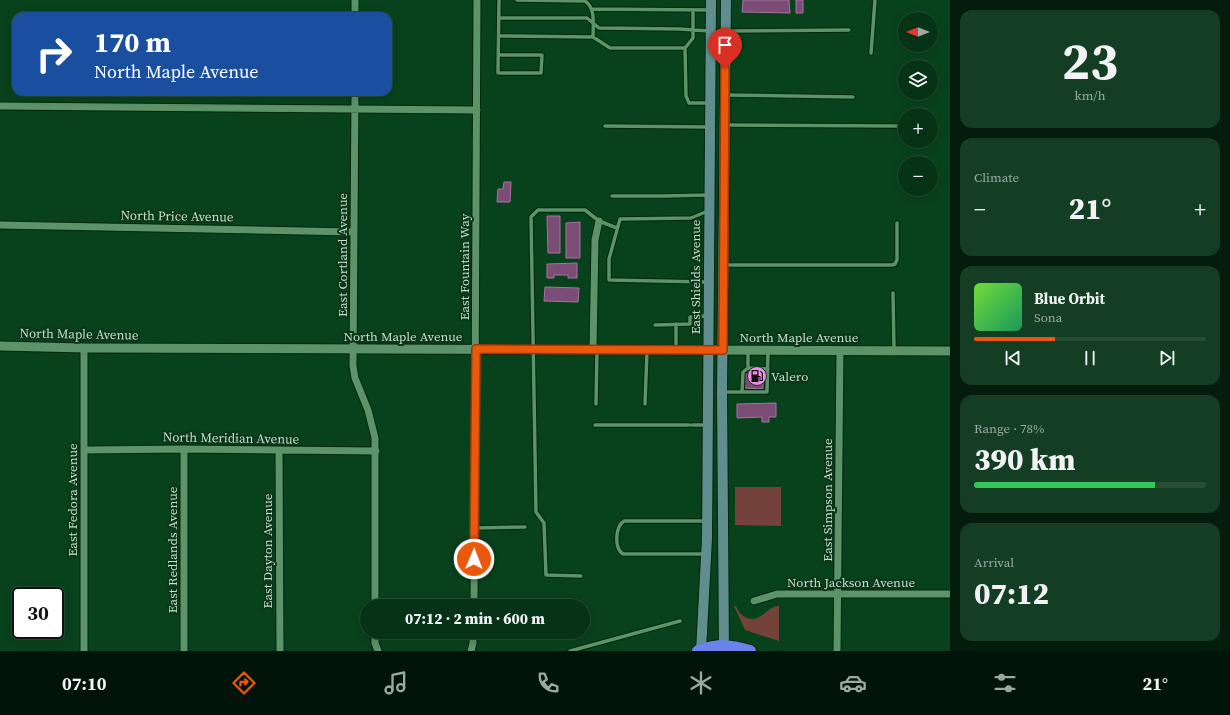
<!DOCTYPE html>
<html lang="en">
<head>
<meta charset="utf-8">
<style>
  body { margin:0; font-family:"Source Serif 4",serif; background:#143e23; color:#f1f3f6; height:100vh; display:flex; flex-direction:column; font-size:15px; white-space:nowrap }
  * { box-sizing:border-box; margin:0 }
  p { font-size:13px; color:#98aaa1 }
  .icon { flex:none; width:22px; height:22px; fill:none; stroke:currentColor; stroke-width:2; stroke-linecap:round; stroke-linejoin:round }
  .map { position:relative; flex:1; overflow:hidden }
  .side { display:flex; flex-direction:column; gap:10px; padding:10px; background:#031c0c; width:280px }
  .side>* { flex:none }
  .guide { position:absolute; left:12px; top:12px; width:380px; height:84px; border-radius:12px; box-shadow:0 2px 10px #0003,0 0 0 1px #274d35; background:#1a4fa0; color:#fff; overflow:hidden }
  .needle { width:26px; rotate:270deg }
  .buttons { position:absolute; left:898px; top:12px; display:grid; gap:8px }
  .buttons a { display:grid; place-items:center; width:40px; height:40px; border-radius:50%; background:#063216; box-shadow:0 2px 10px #0003,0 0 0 1px #274d35; font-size:20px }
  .speed { position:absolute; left:12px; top:587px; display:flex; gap:8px; font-size:20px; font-weight:700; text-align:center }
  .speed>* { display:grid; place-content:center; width:52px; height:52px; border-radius:50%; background:#063216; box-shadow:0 2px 10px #0003,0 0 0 1px #274d35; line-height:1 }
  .speed .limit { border:2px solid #111; border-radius:6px; background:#fff; color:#111 }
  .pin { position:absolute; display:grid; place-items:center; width:34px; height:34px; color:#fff; margin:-41px -17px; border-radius:50% 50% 50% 0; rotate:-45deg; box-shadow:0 0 4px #0007 }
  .pin .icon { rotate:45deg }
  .me { position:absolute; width:44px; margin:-22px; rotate:1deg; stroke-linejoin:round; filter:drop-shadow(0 0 3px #0008) }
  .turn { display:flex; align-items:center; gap:14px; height:84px; padding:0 16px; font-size:18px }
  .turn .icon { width:52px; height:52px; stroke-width:2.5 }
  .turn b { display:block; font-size:28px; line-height:34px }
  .big { font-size:30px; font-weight:800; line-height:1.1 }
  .side .widget { flex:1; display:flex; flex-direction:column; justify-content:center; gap:6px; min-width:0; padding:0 14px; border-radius:12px; background:#143e23 }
  .side .dial { align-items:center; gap:0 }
  .dial b { font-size:52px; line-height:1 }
  .song { display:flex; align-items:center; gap:12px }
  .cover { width:48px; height:48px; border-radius:6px; background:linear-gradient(135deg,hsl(100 70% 55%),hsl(150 70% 35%)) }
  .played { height:4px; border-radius:2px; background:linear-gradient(90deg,#ea580c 35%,#274d35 35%) }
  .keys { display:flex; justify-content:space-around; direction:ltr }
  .heat { display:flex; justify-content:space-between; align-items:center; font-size:22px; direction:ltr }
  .charge { height:6px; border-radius:3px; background:linear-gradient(90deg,#34c759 78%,#274d35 0) }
  .trip { position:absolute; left:360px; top:599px; width:230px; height:40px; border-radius:20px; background:#063216; box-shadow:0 2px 10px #0003,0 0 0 1px #274d35; font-weight:800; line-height:40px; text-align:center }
  .tab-bar { display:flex; height:64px; justify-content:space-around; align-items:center; background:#021409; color:#98aaa1 }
  .tab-bar .icon { width:28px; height:28px }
  .tab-bar .selected { color:#ea580c }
  .tab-bar b { font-size:18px; color:#f1f3f6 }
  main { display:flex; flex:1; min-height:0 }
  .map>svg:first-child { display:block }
  .green { fill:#73423a }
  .building { fill:#7a4c76; stroke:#a574a0 }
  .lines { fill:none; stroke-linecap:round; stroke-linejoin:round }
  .service-casing { stroke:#00260b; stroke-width:5.5 }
  .minor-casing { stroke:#00260b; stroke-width:9 }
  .tertiary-casing { stroke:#00260b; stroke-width:11 }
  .secondary-casing { stroke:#00260b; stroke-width:12 }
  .motorway-casing { stroke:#00260b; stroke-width:14 }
  .service { stroke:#5d9368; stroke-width:3.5 }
  .minor { stroke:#5d9368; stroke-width:7 }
  .tertiary { stroke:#5d9368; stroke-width:9 }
  .secondary { stroke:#608e8f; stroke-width:10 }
  .motorway { stroke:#6884ea; stroke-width:12 }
  .route-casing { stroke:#983908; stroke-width:10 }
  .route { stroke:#ea580c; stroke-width:7 }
  .labels { text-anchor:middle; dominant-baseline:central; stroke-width:4; stroke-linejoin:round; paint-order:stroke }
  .street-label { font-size:13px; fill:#c4dfc8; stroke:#0c3619 }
  .poi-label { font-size:13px; fill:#c4dfc8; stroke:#0c3619; text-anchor:start }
</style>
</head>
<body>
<main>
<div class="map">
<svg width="950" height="651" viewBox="0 0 950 651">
  <rect width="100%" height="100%" fill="#08421d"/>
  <path class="green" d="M 735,487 L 781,487 L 781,526 L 735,525 Z
    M 734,606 L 736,606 C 739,615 749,623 759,617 C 767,613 769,607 779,606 L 779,641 L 745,630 Z"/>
  <path class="building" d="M 743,0 L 789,0 L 790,13 L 742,12 Z
    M 796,0 L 803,0 L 803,13 L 796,13 Z
    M 504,182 L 511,182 L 510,202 L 497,202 L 498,189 L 503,189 Z
    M 547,216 L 560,216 L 560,253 L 548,253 Z
    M 580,222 L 580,258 L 566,258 L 566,223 Z
    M 577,263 L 577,278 L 568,278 L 568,275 L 554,275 L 554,278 L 547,278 L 547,264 Z
    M 545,287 L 579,288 L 578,302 L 544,301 Z
    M 744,374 L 763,374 L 763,389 L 744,388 Z
    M 776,403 L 776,417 L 769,417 L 769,422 L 762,422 L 762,417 L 737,418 L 737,404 Z"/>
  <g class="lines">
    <defs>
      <path id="service" d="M 517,0 L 585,1 C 596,8 593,26 593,37
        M 592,9 L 709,10
        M 500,18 L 587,18 L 599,28 L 680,29 L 709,31
        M 727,31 L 849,30
        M 499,36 L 593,37 L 610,48 L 685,48 L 693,38 L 693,10
        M 685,48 L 686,96 L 689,103 L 709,103
        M 871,53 L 875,0
        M 499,55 L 542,55 L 541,73 L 498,73 L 499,0
        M 726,95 L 853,97
        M 726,125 L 897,126
        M 605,126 L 709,127
        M 612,196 L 664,196 L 709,195
        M 724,265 L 892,265 L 895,264 L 897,260 L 897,223
        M 707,282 L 609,280 L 609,259 L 620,219 L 691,218 L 708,211
        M 893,293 L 894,349
        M 676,324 L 676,349
        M 655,325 L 690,324 L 690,317 L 707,316
        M 748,368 L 748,351
        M 724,392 L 767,392 L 768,352
        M 742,392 L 743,372 L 748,368 L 768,369
        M 596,404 L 597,350
        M 645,404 L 647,351
        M 595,425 L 689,425
        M 692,425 L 706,425
        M 475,528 L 525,527
        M 705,554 L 623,554 C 614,548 615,527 624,521 L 706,521
        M 581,576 L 546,575 L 544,523 L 536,512 L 531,217 L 538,210 L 585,210 L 599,221 L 617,228
        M 570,651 L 680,621"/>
      <path id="minor" d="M 355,16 L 355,0
        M 355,92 L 353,366 L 355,378 L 368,410 L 375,438 L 375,606
        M 0,106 L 477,110
        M 0,225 L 354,232
        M 593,349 L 595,240 L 599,221
        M 184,449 L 184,651
        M 85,450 L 184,449 L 376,451
        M 279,451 L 280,651
        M 754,601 L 777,594 L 950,594
        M 474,606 L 477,0
        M 375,632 L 375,643 L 378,651
        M 84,651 L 84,348
        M 471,651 L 473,643 L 473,632
        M 837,651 L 840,350"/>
      <path id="tertiary" d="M 0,346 L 84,348 L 950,351"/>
      <path id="secondary" d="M 701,651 L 707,538 L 711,0
        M 724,651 L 722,392 L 726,0"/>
      <path id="motorway" d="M 698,651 C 719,644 730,645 750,651"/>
    </defs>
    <use href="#service" class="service-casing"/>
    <use href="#minor" class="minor-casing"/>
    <use href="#tertiary" class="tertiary-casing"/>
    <use href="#secondary" class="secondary-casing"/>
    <use href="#motorway" class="motorway-casing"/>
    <use href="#service" class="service"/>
    <use href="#minor" class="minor"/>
    <use href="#tertiary" class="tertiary"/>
    <use href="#secondary" class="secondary"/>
    <use href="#motorway" class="motorway"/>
  </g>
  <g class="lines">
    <defs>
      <path id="route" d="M 474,559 L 476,349 L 723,350 L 725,69"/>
    </defs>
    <use href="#route" class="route-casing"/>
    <use href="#route" class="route"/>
  </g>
  <defs>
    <symbol id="fuel-disc" viewBox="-11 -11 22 22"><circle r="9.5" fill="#f689ed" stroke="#0c3619"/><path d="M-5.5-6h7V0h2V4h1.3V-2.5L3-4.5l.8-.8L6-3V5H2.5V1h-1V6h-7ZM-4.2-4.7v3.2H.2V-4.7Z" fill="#111"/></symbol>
  </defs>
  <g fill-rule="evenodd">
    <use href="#fuel-disc" x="746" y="365" width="22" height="22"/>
  </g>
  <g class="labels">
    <g class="street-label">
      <text transform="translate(177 216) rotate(1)">North Price Avenue</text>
      <text transform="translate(342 255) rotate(-90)">East Cortland Avenue</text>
      <text transform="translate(464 267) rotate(-90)">East Fountain Way</text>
      <text transform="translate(695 277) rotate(-90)">East Shields Avenue</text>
      <text transform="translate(79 334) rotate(1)">North Maple Avenue</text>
      <text x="403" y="336">North Maple Avenue</text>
      <text x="799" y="337">North Maple Avenue</text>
      <text transform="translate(231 438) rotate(1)">North Meridian Avenue</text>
      <text transform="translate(72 500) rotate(-90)">East Fedora Avenue</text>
      <text transform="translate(827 500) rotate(-90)">East Simpson Avenue</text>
      <text transform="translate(172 550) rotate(-90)">East Redlands Avenue</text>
      <text transform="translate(267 551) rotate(-90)">East Dayton Avenue</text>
      <text x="851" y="582">North Jackson Avenue</text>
    </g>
    <g class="poi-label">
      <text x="771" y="376">Valero</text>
    </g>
  </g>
</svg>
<div class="buttons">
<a><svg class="needle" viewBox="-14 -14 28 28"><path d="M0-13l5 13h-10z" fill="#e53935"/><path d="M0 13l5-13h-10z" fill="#98aaa1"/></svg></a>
<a><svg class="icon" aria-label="layers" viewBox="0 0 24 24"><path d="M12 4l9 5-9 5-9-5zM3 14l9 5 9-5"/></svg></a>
<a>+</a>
<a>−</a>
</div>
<div class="speed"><div class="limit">30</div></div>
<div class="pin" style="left:725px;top:69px;background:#d93025"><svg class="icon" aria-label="arrive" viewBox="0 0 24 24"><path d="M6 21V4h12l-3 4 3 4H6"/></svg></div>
<svg class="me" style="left:474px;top:559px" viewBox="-20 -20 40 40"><circle r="17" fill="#ea580c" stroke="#fff" stroke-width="3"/><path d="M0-11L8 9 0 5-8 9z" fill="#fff"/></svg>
<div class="trip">07:12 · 2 min · 600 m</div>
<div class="guide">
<div class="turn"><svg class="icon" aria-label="right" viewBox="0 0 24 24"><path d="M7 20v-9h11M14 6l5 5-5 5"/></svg><div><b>170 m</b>North Maple Avenue</div></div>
</div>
</div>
<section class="side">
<div class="widget dial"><b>23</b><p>km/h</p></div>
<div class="widget"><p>Climate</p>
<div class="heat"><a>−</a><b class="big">21°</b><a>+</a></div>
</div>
<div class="widget">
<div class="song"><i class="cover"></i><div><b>Blue Orbit</b><p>Sona</p></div></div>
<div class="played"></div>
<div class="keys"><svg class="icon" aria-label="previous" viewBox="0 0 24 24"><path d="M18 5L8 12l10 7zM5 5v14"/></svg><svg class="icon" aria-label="pause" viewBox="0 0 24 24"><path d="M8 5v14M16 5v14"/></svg><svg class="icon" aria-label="next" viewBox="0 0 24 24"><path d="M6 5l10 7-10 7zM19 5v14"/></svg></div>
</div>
<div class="widget"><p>Range · 78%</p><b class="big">390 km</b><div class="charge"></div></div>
<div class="widget"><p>Arrival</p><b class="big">07:12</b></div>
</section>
</main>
<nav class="tab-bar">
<b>07:10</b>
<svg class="icon selected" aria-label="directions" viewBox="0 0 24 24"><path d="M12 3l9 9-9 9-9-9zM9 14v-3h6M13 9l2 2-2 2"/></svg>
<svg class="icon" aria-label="music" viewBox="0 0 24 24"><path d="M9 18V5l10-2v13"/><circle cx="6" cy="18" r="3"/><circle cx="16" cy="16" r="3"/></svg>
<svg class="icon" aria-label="phone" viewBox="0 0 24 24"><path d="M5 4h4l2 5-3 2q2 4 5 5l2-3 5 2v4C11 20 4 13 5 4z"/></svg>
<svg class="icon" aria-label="climate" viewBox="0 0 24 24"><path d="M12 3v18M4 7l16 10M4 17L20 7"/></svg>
<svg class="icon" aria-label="car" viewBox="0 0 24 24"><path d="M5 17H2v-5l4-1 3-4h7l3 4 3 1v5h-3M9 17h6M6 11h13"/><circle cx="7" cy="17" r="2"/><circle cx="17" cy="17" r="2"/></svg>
<svg class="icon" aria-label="filters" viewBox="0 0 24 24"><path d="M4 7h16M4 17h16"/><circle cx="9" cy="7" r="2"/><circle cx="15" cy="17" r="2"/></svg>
<b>21°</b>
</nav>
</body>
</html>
